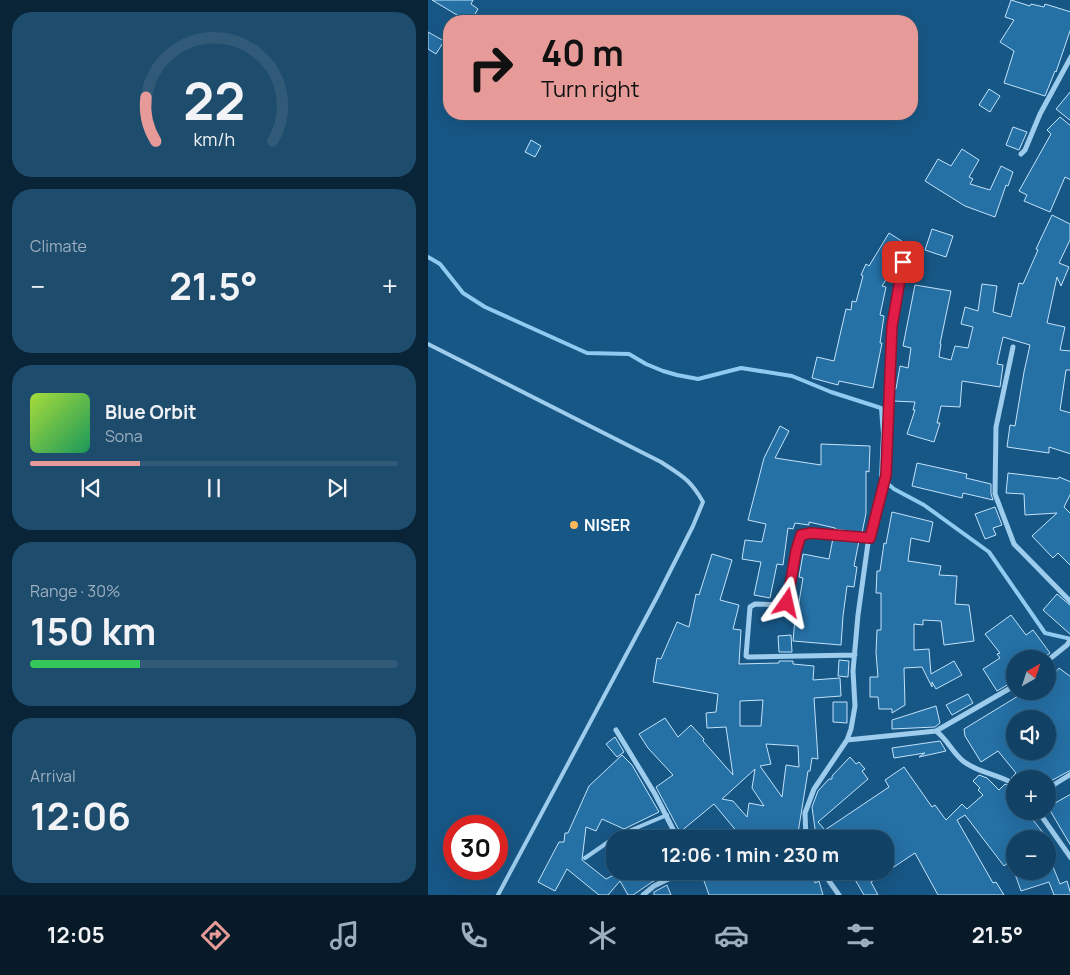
<!DOCTYPE html>
<html lang="en">
<head>
<meta charset="utf-8">
<style>
  body { margin:0; font-family:Manrope,sans-serif; background:#1e4c6d; color:#f1f3f6; height:100vh; display:flex; flex-direction:column; font-size:19px; white-space:nowrap }
  * { box-sizing:border-box; margin:0 }
  p { font-size:16px; color:#9cafbf }
  .icon { flex:none; width:28px; height:28px; fill:none; stroke:currentColor; stroke-width:2; stroke-linecap:round; stroke-linejoin:round }
  .map { position:relative; flex:1; overflow:hidden }
  .side { display:flex; flex-direction:column; gap:12px; padding:12px; background:#092437; width:428px }
  .side>* { flex:none }
  .top-card { position:absolute; left:15px; top:15px; width:475px; height:105px; border-radius:20px; box-shadow:0 5px 20px #0002,0 0 0 1px #305a78; background:#e69b98; color:#111; overflow:hidden }
  .needle { width:32px; rotate:39deg }
  .tools { position:absolute; left:578px; top:650px; display:grid; gap:10px }
  .tools a { display:grid; place-items:center; width:50px; height:50px; border-radius:50%; background:#114164; box-shadow:0 5px 20px #0002,0 0 0 1px #305a78; font-size:25px }
  .speed { position:absolute; left:15px; top:815px; display:flex; gap:10px; font-size:25px; font-weight:700; text-align:center }
  .speed>* { display:grid; place-content:center; width:65px; height:65px; border-radius:50%; background:#114164; box-shadow:0 5px 20px #0002,0 0 0 1px #305a78; line-height:1 }
  .speed .limit { border:8px solid #d22; background:#fff; color:#111 }
  .pin { position:absolute; display:grid; place-items:center; width:42px; height:42px; color:#fff; margin:-21px; border-radius:10px; box-shadow:0 2px 8px #0006 }
  .me { position:absolute; width:55px; margin:-28px; rotate:11deg; stroke-linejoin:round; filter:drop-shadow(0 0 4px #0008) }
  .turn { display:flex; align-items:center; gap:18px; height:105px; padding:0 15px; font-size:22px }
  .turn .icon { width:65px; height:65px; stroke-width:2.5 }
  .turn b { display:block; font-size:35px; line-height:42px }
  .big { font-size:38px; font-weight:700; line-height:1.1 }
  .side .tile { flex:1; display:flex; flex-direction:column; justify-content:center; gap:8px; min-width:0; padding:0 18px; border-radius:20px; background:#1e4c6d }
  .side .dial { align-items:center; gap:0 }
  .dial svg { height:130px; overflow:visible; fill:none; stroke:#305a78; stroke-width:7; stroke-linecap:round; text-anchor:middle }
  .dial text { fill:#f1f3f6; stroke:none }
  .song { display:flex; align-items:center; gap:15px }
  .cover { width:60px; height:60px; border-radius:8px; background:linear-gradient(135deg,hsl(80 70% 55%),hsl(150 70% 35%)) }
  .played { height:5px; border-radius:2px; background:linear-gradient(90deg,#e69b98 30%,#305a78 30%) }
  .keys { display:flex; justify-content:space-around; direction:ltr }
  .heat { display:flex; justify-content:space-between; align-items:center; font-size:28px; direction:ltr }
  .charge { height:8px; border-radius:4px; background:linear-gradient(90deg,#34c759 30%,#305a78 0) }
  .trip { position:absolute; left:178px; top:830px; width:288px; height:50px; border-radius:20px; background:#114164; box-shadow:0 5px 20px #0002,0 0 0 1px #305a78; font-weight:700; line-height:50px; text-align:center }
  .menu { display:flex; height:80px; justify-content:space-around; align-items:center; background:#071a28; color:#9cafbf }
  .menu .icon { width:35px; height:35px }
  .menu .active { color:#e69b98 }
  .menu b { font-size:22px; color:#f1f3f6 }
  main { display:flex; flex:1; min-height:0 }
  .map>svg:first-child { display:block }
  .lines { fill:none; stroke-linecap:round; stroke-linejoin:round }
  .stream { stroke:#8fcaf0; stroke-width:4 }
  .building { fill:#2570a5; stroke:#c2e3fa; fill-rule:evenodd }
  .service { stroke:#9dcced; stroke-width:4 }
  .minor { stroke:#9dcced; stroke-width:5 }
  .route-casing { stroke:#92132f; stroke-width:12 }
  .route { stroke:#e11d48; stroke-width:9 }
  .poi-dot { fill:#ffb859; stroke:#175786; stroke-width:2 }
  .labels { text-anchor:middle; dominant-baseline:central; stroke-width:5; stroke-linejoin:round; paint-order:stroke }
  .poi-label { font-size:16px; font-weight:bold; fill:#fff; stroke:#175786; text-anchor:start }
</style>
</head>
<body>
<main>
<section class="side">
<div class="tile dial"><svg viewBox="0 0 100 80">
<path d="M14 69A42 42 0 1 1 86 69"/>
<path d="M14 69A42 42 0 0 1 8 42" stroke="#e69b98"/>
<text x="50" y="56" font-size="32" font-weight="700">22</text>
<text x="50" y="72" font-size="11">km/h</text>
</svg></div>
<div class="tile"><p>Climate</p>
<div class="heat"><a>−</a><b class="big">21.5°</b><a>+</a></div>
</div>
<div class="tile">
<div class="song"><i class="cover"></i><div><b>Blue Orbit</b><p>Sona</p></div></div>
<div class="played"></div>
<div class="keys"><svg class="icon" aria-label="previous" viewBox="0 0 24 24"><path d="M18 5L8 12l10 7zM5 5v14"/></svg><svg class="icon" aria-label="pause" viewBox="0 0 24 24"><path d="M8 5v14M16 5v14"/></svg><svg class="icon" aria-label="next" viewBox="0 0 24 24"><path d="M6 5l10 7-10 7zM19 5v14"/></svg></div>
</div>
<div class="tile"><p>Range · 30%</p><b class="big">150 km</b><div class="charge"></div></div>
<div class="tile"><p>Arrival</p><b class="big">12:06</b></div>
</section>
<div class="map">
<svg width="643" height="895" viewBox="0 0 643 895">
  <rect width="100%" height="100%" fill="#175786"/>
  <g class="lines">
    <path class="stream" d="M 0,257 L 12,264 L 35,293 L 57,307 L 159,353 L 201,354 L 218,364 L 235,371 L 249,375 L 270,379 L 313,368 L 364,376 L 403,392 L 453,408 L 455,434 L 453,478 L 466,489 L 496,505 L 561,552 L 617,633 L 643,639"/>
  </g>
  <path class="building" d="M 4,0 L 45,0 L 43,4 L 50,9 L 43,21 L 39,21 Z
    M 583,0 L 602,6 L 603,4 L 616,7 L 617,4 L 643,12 L 643,28 L 628,72 L 627,71 L 617,96 L 576,83 L 586,51 L 572,42 L 586,20 L 577,17 Z
    M 0,32 L 16,41 L 8,54 L 0,49 Z
    M 561,89 L 572,96 L 562,112 L 551,105 Z
    M 643,91 L 643,121 L 628,109 Z
    M 632,117 L 643,126 L 643,180 L 637,177 L 622,212 L 596,201 L 599,195 L 591,191 L 623,134 L 619,130 Z
    M 585,127 L 599,132 L 591,150 L 578,145 Z
    M 103,140 L 113,146 L 107,157 L 97,152 Z
    M 534,149 L 551,160 L 541,177 L 545,179 L 542,184 L 562,190 L 573,166 L 585,172 L 580,186 L 578,185 L 567,217 L 537,206 L 497,181 L 510,159 L 523,166 Z
    M 624,215 L 642,224 L 642,240 L 631,263 L 641,267 L 633,286 L 629,277 L 619,323 L 637,327 L 632,350 L 643,351 L 643,370 L 638,370 L 632,410 L 643,413 L 643,454 L 621,447 L 621,453 L 579,447 L 582,425 L 587,426 L 596,372 L 602,345 L 575,337 L 569,364 L 575,365 L 572,387 L 534,381 L 532,407 L 513,406 L 509,423 L 512,423 L 506,442 L 479,434 L 487,410 L 485,410 L 487,402 L 465,401 L 466,388 L 468,389 L 472,366 L 480,368 L 483,348 L 475,346 L 487,285 L 523,291 L 512,344 L 513,344 L 511,357 L 523,360 L 527,346 L 540,348 L 545,327 L 533,324 L 537,307 L 550,311 L 554,284 L 569,286 L 565,312 L 583,317 L 591,283 L 595,284 L 610,250 L 608,249 Z
    M 504,229 L 525,236 L 518,257 L 497,250 Z
    M 461,233 L 480,245 L 454,286 L 458,287 L 452,315 L 456,316 L 452,343 L 454,343 L 445,388 L 411,381 L 410,385 L 384,378 L 389,357 L 406,361 L 418,309 L 423,310 L 424,301 L 428,302 L 435,276 L 433,275 L 438,264 L 441,266 Z
    M 352,426 L 361,431 L 347,458 L 393,465 L 393,444 L 442,446 L 441,472 L 438,471 L 438,513 L 434,533 L 407,529 L 407,528 L 381,522 L 381,525 L 367,523 L 365,529 L 360,528 L 355,565 L 349,564 L 342,598 L 326,595 L 333,562 L 314,559 L 317,540 L 334,542 L 338,524 L 320,520 L 336,458 Z
    M 489,463 L 539,474 L 538,478 L 563,484 L 563,494 L 565,500 L 535,493 L 534,498 L 484,486 Z
    M 580,473 L 630,479 L 631,477 L 643,482 L 643,493 L 636,507 L 643,514 L 643,566 L 630,553 L 625,558 L 604,536 L 629,513 L 597,515 L 596,494 L 578,493 Z
    M 567,507 L 574,525 L 565,528 L 568,535 L 557,539 L 547,514 Z
    M 464,512 L 505,522 L 501,542 L 483,538 L 480,561 L 513,566 L 511,575 L 529,576 L 527,604 L 541,605 L 546,641 L 516,645 L 513,621 L 495,620 L 495,625 L 486,624 L 486,650 L 501,649 L 503,674 L 526,661 L 534,675 L 508,689 L 504,682 L 504,687 L 494,667 L 476,668 L 477,705 L 464,713 L 464,709 L 451,709 L 450,697 L 442,697 L 442,677 L 450,677 L 448,653 L 449,630 L 453,630 L 453,593 L 448,593 L 449,571 L 452,571 L 456,543 L 458,544 Z
    M 405,538 L 431,541 L 426,566 L 429,567 L 426,587 L 419,586 L 415,616 L 413,645 L 365,641 L 368,608 L 370,608 L 375,578 L 371,577 L 375,554 L 401,559 Z
    M 284,554 L 304,560 L 292,600 L 311,605 L 305,629 L 313,630 L 311,664 L 351,663 L 351,661 L 365,661 L 365,664 L 386,666 L 385,680 L 412,678 L 413,696 L 386,698 L 390,759 L 384,758 L 382,771 L 380,771 L 369,839 L 315,839 L 286,804 L 252,832 L 228,787 L 245,775 L 220,748 L 211,734 L 237,718 L 250,737 L 263,725 L 276,739 L 275,741 L 305,775 L 298,727 L 279,728 L 278,713 L 288,712 L 290,694 L 225,682 L 229,658 L 233,659 L 249,622 L 261,627 L 268,594 L 271,595 ZM 335,700 L 333,726 L 312,726 L 312,701 ZM 338,744 L 370,746 L 371,767 L 358,765 L 354,797 L 332,766 L 343,764 ZM 327,769 L 324,788 L 336,806 L 321,803 L 319,817 L 305,801 L 294,799 Z
    M 629,594 L 643,606 L 643,635 L 615,610 Z
    M 583,615 L 598,635 L 605,630 L 622,653 L 614,659 L 586,659 L 586,681 L 569,691 L 555,669 L 572,658 L 569,654 L 572,653 L 557,634 Z
    M 363,635 L 364,652 L 351,652 L 350,636 Z
    M 411,660 L 421,661 L 420,677 L 410,676 Z
    M 631,668 L 643,677 L 643,770 L 619,783 L 619,779 L 586,779 L 583,778 L 588,773 L 570,751 L 553,762 L 537,736 L 536,729 L 595,693 L 599,698 L 609,691 L 619,691 L 619,682 ZM 586,719 L 619,719 L 627,734 L 619,739 L 619,751 L 586,751 Z
    M 540,694 L 545,703 L 524,715 L 518,705 Z
    M 405,702 L 419,702 L 419,723 L 405,722 Z
    M 508,706 L 512,723 L 507,727 L 464,729 L 464,720 Z
    M 187,737 L 196,752 L 189,757 L 178,744 Z
    M 512,741 L 518,751 L 491,757 L 497,753 L 466,758 L 464,748 Z
    M 194,755 L 204,765 L 231,812 L 196,829 L 174,819 L 168,831 L 158,827 L 154,860 L 178,879 L 188,874 L 186,871 L 206,871 L 209,877 L 214,874 L 216,878 L 234,871 L 238,871 L 240,874 L 224,882 L 205,895 L 200,895 L 192,881 L 180,895 L 171,895 L 139,869 L 127,891 L 110,882 L 131,842 L 136,842 L 137,833 L 140,833 L 161,786 Z
    M 422,757 L 428,764 L 431,762 L 437,769 L 434,771 L 440,779 L 390,822 L 397,830 L 461,787 L 457,780 L 476,767 L 504,807 L 507,805 L 518,820 L 534,804 L 539,809 L 555,795 L 550,790 L 552,788 L 545,781 L 551,775 L 559,778 L 571,790 L 577,784 L 586,788 L 586,811 L 598,811 L 620,839 L 586,839 L 586,858 L 576,866 L 537,815 L 529,820 L 565,883 L 568,882 L 576,895 L 510,895 L 487,853 L 443,882 L 450,895 L 436,895 L 422,871 L 456,871 L 456,839 L 385,839 L 388,836 L 384,807 L 390,791 L 401,779 L 404,779 L 404,776 Z
    M 643,794 L 643,846 L 620,807 Z
    M 619,852 L 632,884 L 639,881 L 643,895 L 626,895 L 621,882 L 593,891 L 586,871 L 619,871 Z
    M 284,871 L 385,871 L 387,883 L 391,881 L 395,895 L 281,895 L 274,875 Z
    M 239,885 L 243,895 L 226,895 L 226,892 Z"/>
  <g class="lines">
    <path class="service" d="M 0,344 L 233,462 C 254,476 262,479 275,502 L 265,526 L 229,597 L 70,895
      M 157,858 L 189,836 L 239,815"/>
    <path class="minor" d="M 593,154 L 597,150 L 612,114 L 643,57
      M 585,347 L 568,427 L 567,494 L 586,544 L 643,602
      M 427,655 L 320,657 L 318,656 L 322,607 L 327,604 L 356,605 L 359,603 C 363,590 365,544 373,536 C 381,528 430,537 442,538
      M 619,661 L 639,645 L 643,639
      M 188,730 L 227,794 L 250,839
      M 508,731 L 586,686
      M 419,740 L 508,731 C 519,739 524,752 535,761 C 550,773 570,774 586,784
      M 619,792 L 627,784 L 643,774
      M 610,811 L 643,858
      M 378,839 L 377,813 L 386,789 L 419,740 L 423,729 L 427,706 L 425,671 L 430,615 L 440,543 L 458,475 L 464,326 L 475,261
      M 394,871 L 411,895
      M 215,895 L 226,886 L 257,871"/>
  </g>
  <g class="lines">
    <defs>
      <path id="route" d="M 359,603 L 368,551 L 373,535 L 383,533 L 442,538 L 458,475 L 464,326 L 475,262"/>
    </defs>
    <use href="#route" class="route-casing"/>
    <use href="#route" class="route"/>
  </g>
  <circle class="poi-dot" cx="146" cy="525" r="5"/>
  <g class="labels">
    <g class="poi-label">
      <text x="156" y="525">NISER</text>
    </g>
  </g>
</svg>
<div class="tools">
<a><svg class="needle" viewBox="-14 -14 28 28"><path d="M0-13l5 13h-10z" fill="#e53935"/><path d="M0 13l5-13h-10z" fill="#9cafbf"/></svg></a>
<a><svg class="icon" aria-label="sound" viewBox="0 0 24 24"><path d="M4 9h4l5-4v14l-5-4H4zM17 9q2 3 0 6"/></svg></a>
<a>+</a>
<a>−</a>
</div>
<div class="speed"><div class="limit">30</div></div>
<div class="pin" style="left:475px;top:262px;background:#d93025"><svg class="icon" aria-label="arrive" viewBox="0 0 24 24"><path d="M6 21V4h12l-3 4 3 4H6"/></svg></div>
<svg class="me" style="left:359px;top:603px" viewBox="-20 -20 40 40"><path d="M0-17L14 15 0 8-14 15z" fill="#e11d48" stroke="#fff" stroke-width="4"/></svg>
<div class="trip">12:06 · 1 min · 230 m</div>
<div class="top-card">
<div class="turn"><svg class="icon" aria-label="right" viewBox="0 0 24 24"><path d="M7 20v-9h11M14 6l5 5-5 5"/></svg><div><b>40 m</b>Turn right</div></div>
</div>
</div>
</main>
<nav class="menu">
<b>12:05</b>
<svg class="icon active" aria-label="directions" viewBox="0 0 24 24"><path d="M12 3l9 9-9 9-9-9zM9 14v-3h6M13 9l2 2-2 2"/></svg>
<svg class="icon" aria-label="music" viewBox="0 0 24 24"><path d="M9 18V5l10-2v13"/><circle cx="6" cy="18" r="3"/><circle cx="16" cy="16" r="3"/></svg>
<svg class="icon" aria-label="phone" viewBox="0 0 24 24"><path d="M5 4h4l2 5-3 2q2 4 5 5l2-3 5 2v4C11 20 4 13 5 4z"/></svg>
<svg class="icon" aria-label="climate" viewBox="0 0 24 24"><path d="M12 3v18M4 7l16 10M4 17L20 7"/></svg>
<svg class="icon" aria-label="car" viewBox="0 0 24 24"><path d="M5 17H2v-5l4-1 3-4h7l3 4 3 1v5h-3M9 17h6M6 11h13"/><circle cx="7" cy="17" r="2"/><circle cx="17" cy="17" r="2"/></svg>
<svg class="icon" aria-label="filters" viewBox="0 0 24 24"><path d="M4 7h16M4 17h16"/><circle cx="9" cy="7" r="2"/><circle cx="15" cy="17" r="2"/></svg>
<b>21.5°</b>
</nav>
</body>
</html>
